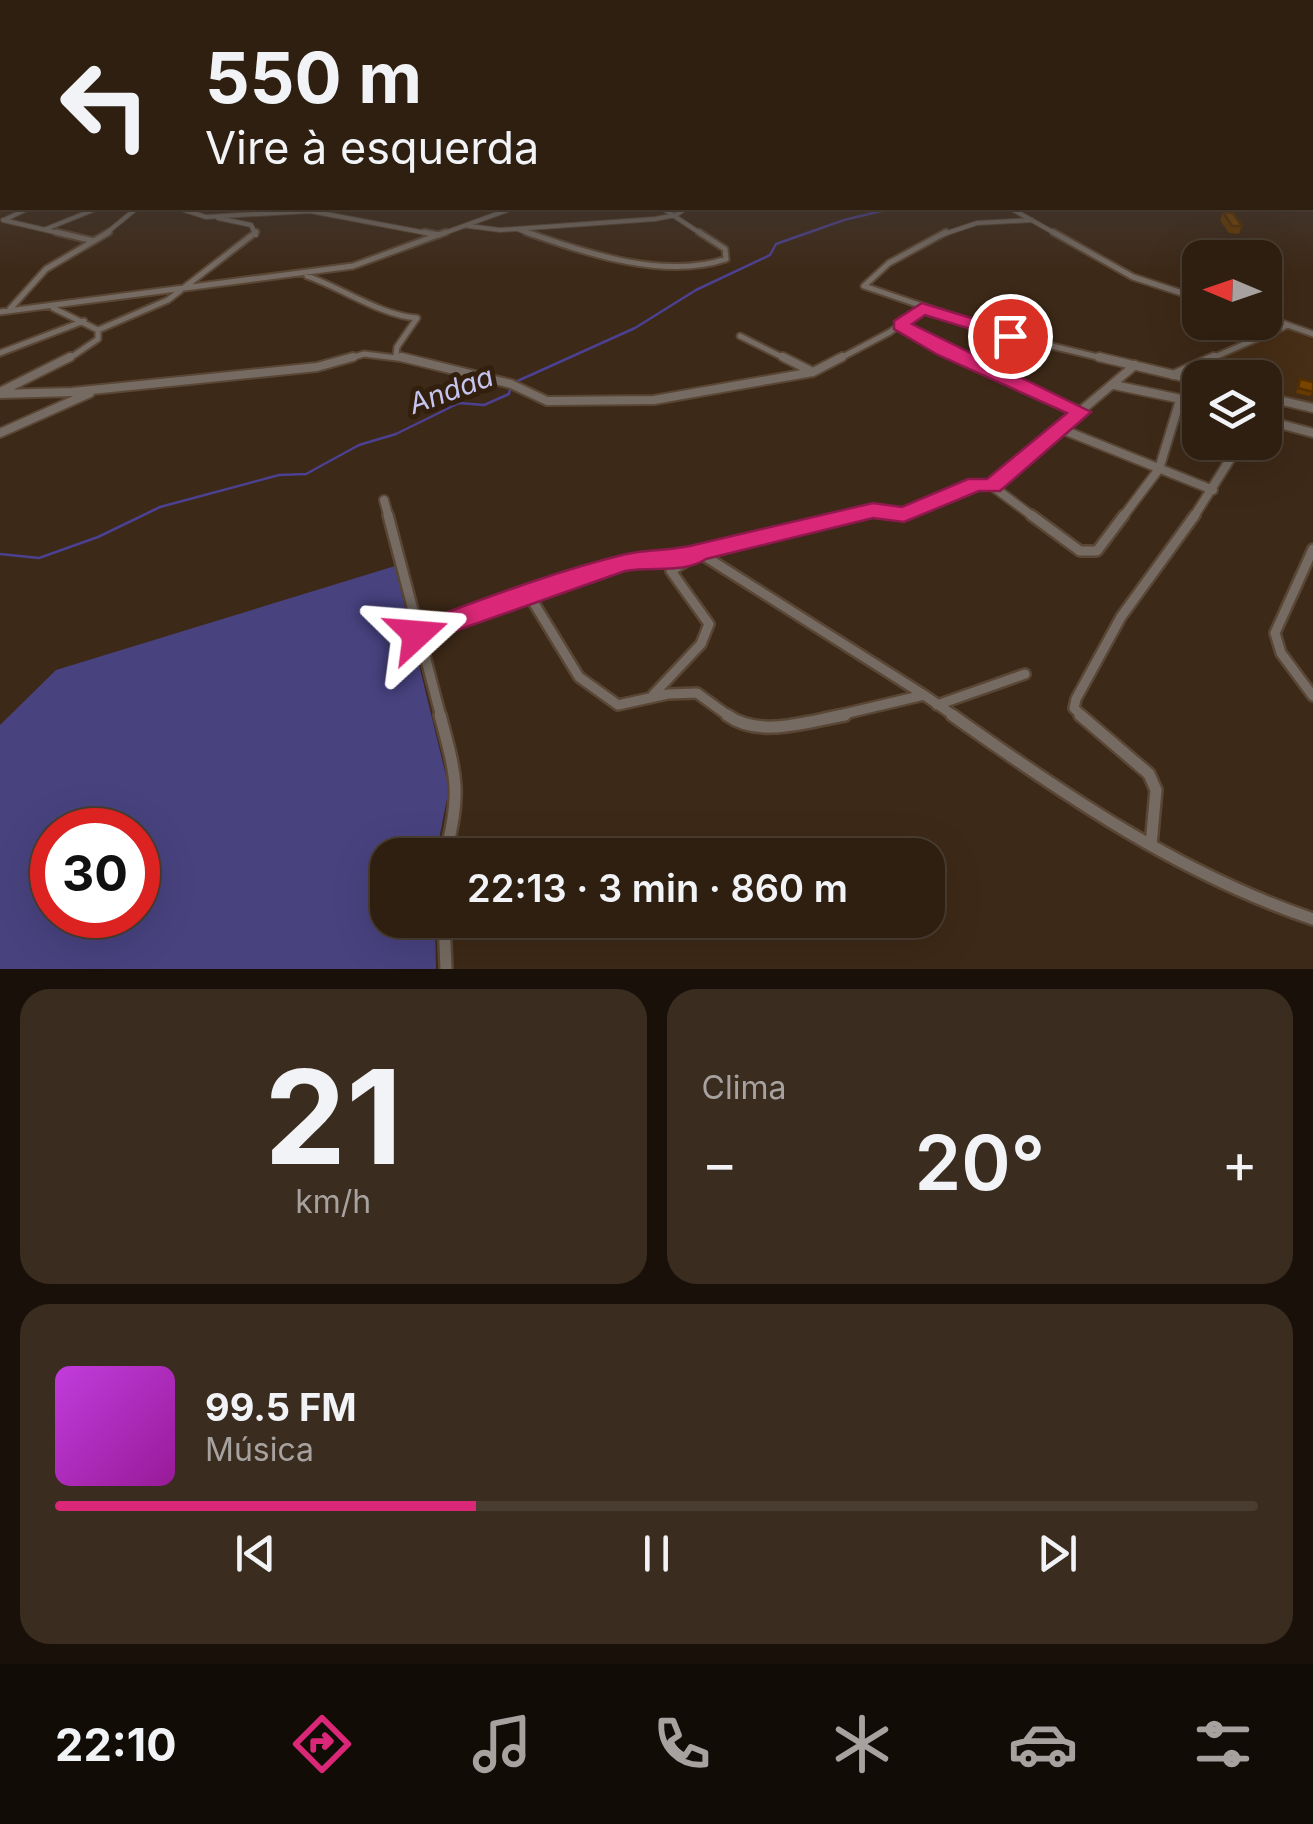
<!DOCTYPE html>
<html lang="pt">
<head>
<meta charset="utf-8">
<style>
  body { margin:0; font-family:Inter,sans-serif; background:#3a2c1f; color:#f1f3f6; height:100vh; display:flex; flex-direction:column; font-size:38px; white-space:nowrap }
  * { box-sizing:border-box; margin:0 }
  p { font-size:32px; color:#a7a29f }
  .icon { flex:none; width:55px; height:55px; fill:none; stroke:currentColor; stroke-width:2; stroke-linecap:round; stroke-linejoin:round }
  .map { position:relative; height:969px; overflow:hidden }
  .drawer { display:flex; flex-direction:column; gap:20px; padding:20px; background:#191109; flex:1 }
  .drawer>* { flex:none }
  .guide { position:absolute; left:0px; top:0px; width:1315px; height:210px; box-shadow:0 10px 40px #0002,0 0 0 2px #493d31; background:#2e1f11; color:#f1f3f6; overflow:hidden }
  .needle { width:65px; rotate:272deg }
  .controls { position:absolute; left:1182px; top:240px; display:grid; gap:20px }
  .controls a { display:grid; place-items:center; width:100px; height:100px; border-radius:20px; background:#2e1f11; box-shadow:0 10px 40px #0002,0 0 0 2px #493d31; font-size:50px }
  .speed { position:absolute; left:30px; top:808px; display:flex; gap:20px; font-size:50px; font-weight:700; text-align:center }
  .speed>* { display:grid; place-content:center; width:130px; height:130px; border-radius:50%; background:#2e1f11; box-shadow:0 10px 40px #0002,0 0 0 2px #493d31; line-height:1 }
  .speed .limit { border:15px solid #d22; background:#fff; color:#111 }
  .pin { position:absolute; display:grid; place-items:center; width:85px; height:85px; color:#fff; margin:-42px; border:5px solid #fff; border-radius:50%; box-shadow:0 2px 10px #0007 }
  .me { position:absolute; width:110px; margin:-55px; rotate:71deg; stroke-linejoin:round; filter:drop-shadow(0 0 8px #0008) }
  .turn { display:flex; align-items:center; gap:35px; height:210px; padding:0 40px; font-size:45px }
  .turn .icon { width:130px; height:130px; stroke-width:2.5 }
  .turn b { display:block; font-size:70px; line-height:85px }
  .big { font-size:75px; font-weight:600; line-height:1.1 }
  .drawer .card { flex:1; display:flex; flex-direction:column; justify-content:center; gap:15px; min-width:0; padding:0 35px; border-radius:30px; background:#3a2c1f }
  .drawer .dial { align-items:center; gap:0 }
  .dial b { font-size:130px; line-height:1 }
  .song { display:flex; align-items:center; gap:30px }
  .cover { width:120px; height:120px; border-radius:15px; background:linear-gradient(135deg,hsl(290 70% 55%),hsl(300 70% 35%)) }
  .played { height:10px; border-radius:5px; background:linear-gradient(90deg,#db2777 35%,#493d31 35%) }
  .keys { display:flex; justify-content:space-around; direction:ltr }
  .heat { display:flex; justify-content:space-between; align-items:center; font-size:55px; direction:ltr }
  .drawer .tiles { flex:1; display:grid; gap:20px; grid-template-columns:1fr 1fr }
  .card:last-child { grid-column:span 2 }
  .trip { position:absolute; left:370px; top:838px; width:575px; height:100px; border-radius:30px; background:#2e1f11; box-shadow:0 10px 40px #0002,0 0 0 2px #493d31; font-weight:600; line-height:100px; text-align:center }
  .tab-bar { display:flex; height:160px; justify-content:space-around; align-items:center; background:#120c07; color:#a7a29f }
  .tab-bar .icon { width:70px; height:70px }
  .tab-bar .on { color:#db2777 }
  .tab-bar b { font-size:45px; color:#f1f3f6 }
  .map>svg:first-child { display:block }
  .built { fill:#472e16 }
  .green { fill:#48427f; fill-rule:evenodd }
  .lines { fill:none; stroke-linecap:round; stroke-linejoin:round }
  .stream { stroke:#4c4191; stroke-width:2.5 }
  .street-far4-casing { stroke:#594635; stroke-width:6 }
  .street-far3-casing { stroke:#594635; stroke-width:9 }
  .street-far2-casing { stroke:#594635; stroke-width:12 }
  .street-far1-casing { stroke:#594635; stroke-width:14 }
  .street-casing { stroke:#594635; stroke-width:16 }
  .street-far4 { stroke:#756b62; stroke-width:4 }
  .street-far3 { stroke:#756b62; stroke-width:5 }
  .street-far2 { stroke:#756b62; stroke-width:8 }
  .street-far1 { stroke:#756b62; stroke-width:9 }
  .street { stroke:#756b62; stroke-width:11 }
  .wall { fill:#693b00 }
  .building { fill:#7a4500; stroke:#553000; stroke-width:2.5 }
  .route { fill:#db2777; stroke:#8e194d; stroke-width:2.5 }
  .labels { text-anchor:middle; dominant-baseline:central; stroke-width:10; stroke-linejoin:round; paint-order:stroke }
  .water-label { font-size:28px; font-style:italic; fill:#c6c5f2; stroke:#321f0d }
</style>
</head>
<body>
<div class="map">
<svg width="1313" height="969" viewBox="0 0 1313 969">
  <rect width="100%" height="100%" fill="#3d2917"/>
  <path class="built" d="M 1289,329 L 1313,340 L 1313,406 L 1265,395 L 1265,378 L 1181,374 Z"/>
  <path class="green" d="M 395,566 L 449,788 L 436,855 L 388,855 L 388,920 L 435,920 L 436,969 L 0,969 L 0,725 L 56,670 ZM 52,830 L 138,830 L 138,915 L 52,915 Z"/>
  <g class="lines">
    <path class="stream" d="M 513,383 L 635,328 L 696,290 L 770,255 L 776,244 L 844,220 L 894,208
      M 0,554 L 39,558 L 98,537 L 160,507 L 279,475 L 306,474 L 359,445 L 396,434 L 459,403 L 484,405 L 509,394 L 510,389"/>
    <defs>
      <path id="street-far4" d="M 178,208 L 206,217 L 310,211 L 437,235
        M 662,208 L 703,235
        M 1010,208 L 1058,235
        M 218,218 L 251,225 L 256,235
        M 3,220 L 67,235
        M 4,220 L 29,208
        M 469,226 L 500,230 L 655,219 L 676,215 L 686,208
        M 46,229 L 98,208
        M 517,229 L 533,235
        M 104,235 L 137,208
        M 439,235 L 513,208
        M 941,235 L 977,223 L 1032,220"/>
      <path id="street-far3" d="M 56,232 L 94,241
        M 424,232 L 439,235
        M 526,232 C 587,253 663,280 726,259 L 725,249 L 699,232
        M 946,232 L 889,263 L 864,286 L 1010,336 L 1110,360
        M 1053,232 L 1133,277 L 1200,299
        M 307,276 C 344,289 380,315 417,318 L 397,347 L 396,356
        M 53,308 L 98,330 L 98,339 L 67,360
        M 10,309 L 46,269 L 109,232
        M 0,312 L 353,266 L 446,232
        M 1265,317 L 1313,334
        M 900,325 L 964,360
        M 98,330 L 168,300 L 256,232
        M 740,336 L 788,360
        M 0,353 L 84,321
        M 344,360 L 364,354 L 413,360
        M 837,360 L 890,332 L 922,308
        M 1208,360 L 1288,325"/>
      <path id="street-far2" d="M 401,357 L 511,384 L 547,401 L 654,400 L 813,372 L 842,357
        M 783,357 L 813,372
        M 959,357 L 1081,412
        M 1099,357 L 1200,381
        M 1173,375 L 1214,357
        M 1114,385 L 1200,403
        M 0,392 L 70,357
        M 0,394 L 72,392 L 317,367 L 353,357
        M 1265,397 L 1313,408
        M 1265,420 L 1313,433
        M 1061,429 L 1213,490
        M 0,433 L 90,393
        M 992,486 L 1035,518
        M 384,500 L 389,518
        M 845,518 L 873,511 L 904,515 L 976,484 L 992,486 L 1135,365
        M 1122,518 L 1159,469 L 1180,400
        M 1193,518 L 1241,442"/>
      <path id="street-far1" d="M 388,515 L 441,717
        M 1031,515 L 1080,551 L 1097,551 L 1124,515
        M 1313,549 L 1275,633 L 1281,653 L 1313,696
        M 698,552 L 924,695
        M 529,595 L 579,677 L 618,705 L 668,694 L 697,693 L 730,717
        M 417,634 L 604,567 L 640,560 L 683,558 L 855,515
        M 653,695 L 701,644 L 709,624 L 671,571 L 686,561
        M 937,705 L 1025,674
        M 831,717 L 924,695 L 956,717
        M 1083,717 L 1074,708 L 1076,699 L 1121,617 L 1195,515"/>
      <path id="street" d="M 440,715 C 456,775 462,793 445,855
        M 727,715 C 760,739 808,721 845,715
        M 952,715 C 1066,796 1180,874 1313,919
        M 1080,715 L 1149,774 L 1156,790 L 1151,845
        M 444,920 L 446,969"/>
    </defs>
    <use href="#street-far4" class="street-far4-casing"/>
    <use href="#street-far3" class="street-far3-casing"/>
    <use href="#street-far2" class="street-far2-casing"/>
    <use href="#street-far1" class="street-far1-casing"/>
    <use href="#street" class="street-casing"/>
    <use href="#street-far4" class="street-far4"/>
    <use href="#street-far3" class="street-far3"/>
    <use href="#street-far2" class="street-far2"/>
    <use href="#street-far1" class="street-far1"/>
    <use href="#street" class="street"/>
  </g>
  <path class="wall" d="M 1223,212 L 1242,226 L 1239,234 L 1229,233 L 1220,220 Z
    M 1300,379 L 1313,392 L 1310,396 L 1296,393 Z"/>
  <path class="building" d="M 1223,212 L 1233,213 L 1242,226 L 1232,226 Z
    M 1300,379 L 1313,382 L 1313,392 L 1298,388 Z"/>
  <linearGradient id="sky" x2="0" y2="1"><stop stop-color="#22170d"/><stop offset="0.5" stop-color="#514947"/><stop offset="1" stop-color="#514947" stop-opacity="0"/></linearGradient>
  <rect width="1313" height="270" fill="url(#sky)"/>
  <path class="route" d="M 922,303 L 1017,332 L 1019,336 L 1010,341 L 925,315 L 912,324 L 1091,412 L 1000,491 L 979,491 L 904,522 L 873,518 L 706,559 C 683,574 653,566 625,571 L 427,641 L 407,641 L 403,634 L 407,627 C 478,601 549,573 622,555 C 650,548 670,552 698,544 L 873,503 L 902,507 L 968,479 L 987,479 L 1067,413 L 938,355 L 894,329 L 894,321 Z"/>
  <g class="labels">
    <g class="water-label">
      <text transform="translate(451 390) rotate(-20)">Andaa</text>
    </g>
  </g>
</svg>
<div class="controls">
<a><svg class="needle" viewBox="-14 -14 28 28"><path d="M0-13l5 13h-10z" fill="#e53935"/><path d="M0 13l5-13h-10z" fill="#a7a29f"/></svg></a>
<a><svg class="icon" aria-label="layers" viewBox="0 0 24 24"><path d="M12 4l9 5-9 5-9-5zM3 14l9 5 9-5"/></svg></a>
</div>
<div class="speed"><div class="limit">30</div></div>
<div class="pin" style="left:1010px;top:336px;background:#d93025"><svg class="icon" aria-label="arrive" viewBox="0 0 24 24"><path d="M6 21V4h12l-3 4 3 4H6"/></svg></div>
<svg class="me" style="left:417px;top:634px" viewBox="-20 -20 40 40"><path d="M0-17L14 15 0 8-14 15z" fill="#db2777" stroke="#fff" stroke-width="4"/></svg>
<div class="trip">22:13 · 3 min · 860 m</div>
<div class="guide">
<div class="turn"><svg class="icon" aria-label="left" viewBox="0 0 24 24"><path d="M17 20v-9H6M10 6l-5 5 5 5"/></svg><div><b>550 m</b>Vire à esquerda</div></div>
</div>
</div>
<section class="drawer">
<div class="tiles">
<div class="card dial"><b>21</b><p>km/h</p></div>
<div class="card"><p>Clima</p>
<div class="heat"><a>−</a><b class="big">20°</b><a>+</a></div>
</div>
<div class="card">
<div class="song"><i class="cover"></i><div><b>99.5 FM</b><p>Música</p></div></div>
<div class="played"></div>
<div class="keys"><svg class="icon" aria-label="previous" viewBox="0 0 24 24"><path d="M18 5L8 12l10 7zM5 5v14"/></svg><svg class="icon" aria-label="pause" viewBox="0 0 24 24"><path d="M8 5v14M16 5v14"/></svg><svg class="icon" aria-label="next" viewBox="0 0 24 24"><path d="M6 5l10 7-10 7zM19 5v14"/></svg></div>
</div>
</div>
</section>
<nav class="tab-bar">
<b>22:10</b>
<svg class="icon on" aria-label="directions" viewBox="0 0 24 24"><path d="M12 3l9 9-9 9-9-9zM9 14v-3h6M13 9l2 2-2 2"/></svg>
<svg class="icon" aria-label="music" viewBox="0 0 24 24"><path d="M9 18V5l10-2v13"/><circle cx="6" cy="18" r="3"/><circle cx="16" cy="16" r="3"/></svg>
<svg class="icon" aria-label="phone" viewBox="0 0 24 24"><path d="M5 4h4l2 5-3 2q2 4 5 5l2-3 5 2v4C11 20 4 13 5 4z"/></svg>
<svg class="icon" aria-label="climate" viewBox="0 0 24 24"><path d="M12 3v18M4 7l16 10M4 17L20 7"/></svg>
<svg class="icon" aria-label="car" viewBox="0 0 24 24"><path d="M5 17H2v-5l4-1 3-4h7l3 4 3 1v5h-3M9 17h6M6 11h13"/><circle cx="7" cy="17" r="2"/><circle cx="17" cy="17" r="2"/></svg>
<svg class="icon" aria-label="filters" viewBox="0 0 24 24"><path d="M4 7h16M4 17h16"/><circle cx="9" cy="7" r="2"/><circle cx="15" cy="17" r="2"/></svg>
</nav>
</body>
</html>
